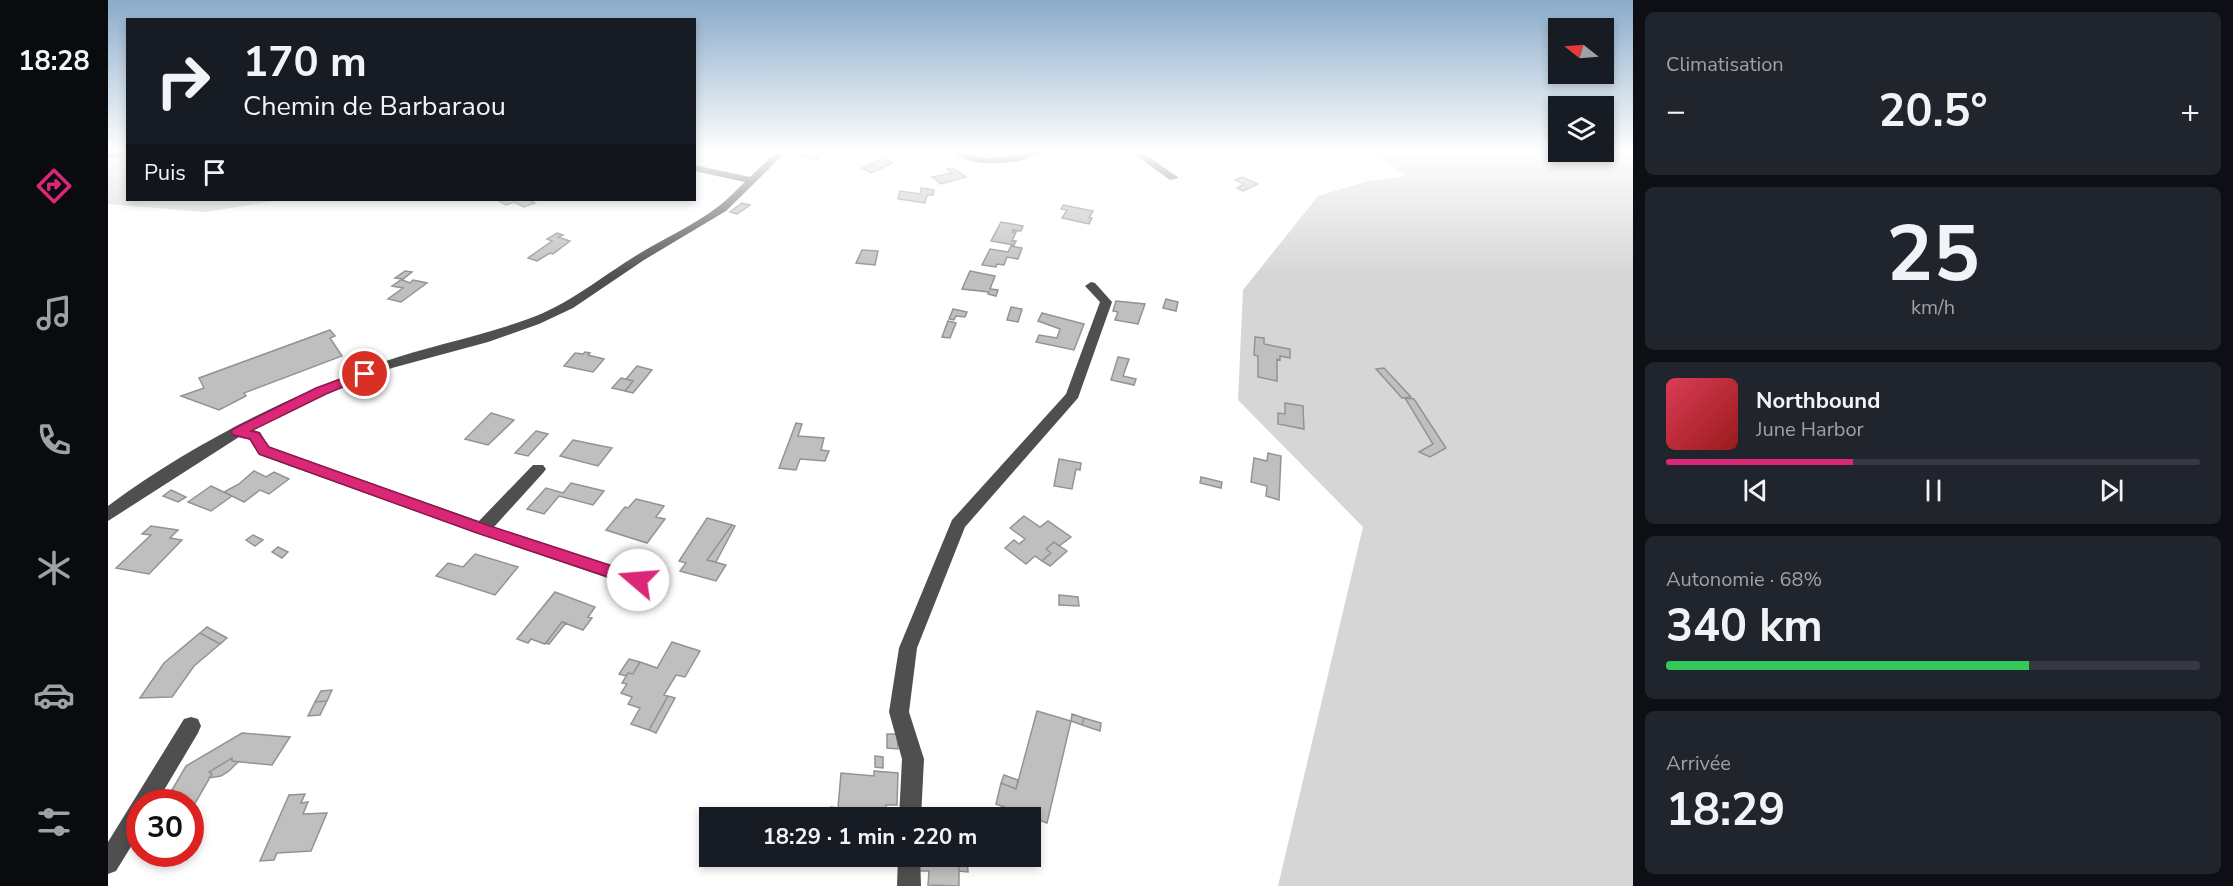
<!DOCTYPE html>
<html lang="fr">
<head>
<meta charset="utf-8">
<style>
  body { margin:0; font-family:"Nunito Sans",sans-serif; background:#20242c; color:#f1f3f6; height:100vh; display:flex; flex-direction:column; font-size:22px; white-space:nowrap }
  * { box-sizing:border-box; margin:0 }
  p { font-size:20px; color:#9ea1a6 }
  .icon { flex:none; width:33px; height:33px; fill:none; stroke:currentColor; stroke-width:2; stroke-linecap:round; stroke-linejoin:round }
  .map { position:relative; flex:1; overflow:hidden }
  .side { display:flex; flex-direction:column; gap:12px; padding:12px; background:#0d0f14; width:600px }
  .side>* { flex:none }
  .hud { position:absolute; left:18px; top:18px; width:570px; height:183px; border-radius:0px; box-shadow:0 3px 9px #0003; background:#171b24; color:#f1f3f6; overflow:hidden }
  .needle { width:39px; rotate:287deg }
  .fabs { position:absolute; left:1440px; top:18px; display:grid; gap:12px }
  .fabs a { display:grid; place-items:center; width:66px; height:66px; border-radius:0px; background:#171b24; box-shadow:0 3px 9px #0003; font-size:30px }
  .speed { position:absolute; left:18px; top:789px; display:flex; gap:12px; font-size:30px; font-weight:700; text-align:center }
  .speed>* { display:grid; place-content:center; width:78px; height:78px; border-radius:50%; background:#171b24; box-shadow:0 3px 9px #0003; line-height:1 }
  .speed .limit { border:9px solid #d22; background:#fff; color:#111 }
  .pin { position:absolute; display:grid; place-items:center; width:51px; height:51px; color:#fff; margin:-26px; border:3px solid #fff; border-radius:50%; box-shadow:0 2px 6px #0007 }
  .me { position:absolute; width:66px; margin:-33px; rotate:288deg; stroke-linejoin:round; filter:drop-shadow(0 0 4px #0008) }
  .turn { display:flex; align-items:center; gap:21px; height:126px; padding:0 18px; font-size:27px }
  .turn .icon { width:78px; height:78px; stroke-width:2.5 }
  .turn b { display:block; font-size:42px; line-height:51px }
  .then { display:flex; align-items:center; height:57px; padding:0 18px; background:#0003; gap:12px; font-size:22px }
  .big { font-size:45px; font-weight:700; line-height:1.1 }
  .side .tile { flex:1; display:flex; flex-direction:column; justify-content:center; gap:9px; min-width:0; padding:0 21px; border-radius:9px; background:#20242c }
  .side .dial { align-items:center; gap:0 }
  .dial b { font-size:78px; line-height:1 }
  .song { display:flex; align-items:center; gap:18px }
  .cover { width:72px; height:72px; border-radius:9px; background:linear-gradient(135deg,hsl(350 70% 55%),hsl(0 70% 35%)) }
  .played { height:6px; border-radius:3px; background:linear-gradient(90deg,#db2777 35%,#363941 35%) }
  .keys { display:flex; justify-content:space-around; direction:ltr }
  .heat { display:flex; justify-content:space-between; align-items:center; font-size:33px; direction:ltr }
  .charge { height:9px; border-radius:4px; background:linear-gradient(90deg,#34c759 68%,#363941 0) }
  .trip { position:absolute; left:591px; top:807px; width:342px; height:60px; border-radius:0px; background:#171b24; box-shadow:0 3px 9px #0003; font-weight:700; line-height:60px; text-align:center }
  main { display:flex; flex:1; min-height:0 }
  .tabs { display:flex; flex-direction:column; width:108px; justify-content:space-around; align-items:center; background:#090b0e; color:#9ea1a6 }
  .tabs .icon { width:42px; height:42px }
  .tabs .current { color:#db2777 }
  .tabs b { font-size:27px; color:#f1f3f6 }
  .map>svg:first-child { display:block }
  .green { fill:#d6d6d6 }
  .building { fill:#bfbfbf; stroke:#939393; stroke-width:1.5 }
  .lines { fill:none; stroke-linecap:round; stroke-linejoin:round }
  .minor { fill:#4f4f4f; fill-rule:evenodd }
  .route { fill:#db2777; stroke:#8e194d; stroke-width:1.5 }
</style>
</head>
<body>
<main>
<nav class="tabs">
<b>18:28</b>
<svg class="icon current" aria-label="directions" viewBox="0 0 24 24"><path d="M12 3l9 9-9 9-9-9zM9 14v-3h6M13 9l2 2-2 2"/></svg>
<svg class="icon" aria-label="music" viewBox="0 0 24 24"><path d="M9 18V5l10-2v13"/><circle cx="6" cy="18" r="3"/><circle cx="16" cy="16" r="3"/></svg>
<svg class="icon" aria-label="phone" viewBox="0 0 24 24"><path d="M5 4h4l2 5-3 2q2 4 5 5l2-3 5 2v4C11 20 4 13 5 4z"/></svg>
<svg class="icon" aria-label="climate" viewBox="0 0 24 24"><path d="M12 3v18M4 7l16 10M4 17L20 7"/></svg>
<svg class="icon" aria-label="car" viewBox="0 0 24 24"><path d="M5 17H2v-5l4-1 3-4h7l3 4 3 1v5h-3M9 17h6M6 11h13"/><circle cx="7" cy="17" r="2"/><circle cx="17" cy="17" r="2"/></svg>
<svg class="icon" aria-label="filters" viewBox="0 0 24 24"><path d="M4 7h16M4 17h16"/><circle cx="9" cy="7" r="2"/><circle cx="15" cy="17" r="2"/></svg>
</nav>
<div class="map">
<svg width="1525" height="886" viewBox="0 0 1525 886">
  <rect width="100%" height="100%" fill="#fff"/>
  <path class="green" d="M 0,152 L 19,152 L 20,200 L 174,200 L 97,212 L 0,204 Z
    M 1264,152 L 1525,152 L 1525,886 L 1170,886 L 1255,527 L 1130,400 L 1135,290 L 1210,196 L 1260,181 L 1299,176 Z"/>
  <path class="building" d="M 696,152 L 717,152 L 709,159 L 692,156 Z
    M 772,160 L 779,160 L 785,163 L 763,173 L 754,168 Z
    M 845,168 L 858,177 L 833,184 L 824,177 L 844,173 L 839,169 Z
    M 1134,177 L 1150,184 L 1135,191 L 1129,188 L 1136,184 L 1127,180 Z
    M 813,188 L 826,190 L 825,195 L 819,195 L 817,203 L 790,199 L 792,191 L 812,194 Z
    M 394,200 L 421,200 L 427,203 L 416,207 L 406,202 L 398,205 L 391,201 Z
    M 634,203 L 642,205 L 629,214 L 622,212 Z
    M 955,205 L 985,211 L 981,218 L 984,218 L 981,224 L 954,218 L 959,210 L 953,209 Z
    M 893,222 L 915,226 L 913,231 L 905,230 L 904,232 L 908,232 L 904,241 L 908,241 L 906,245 L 883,241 Z
    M 449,233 L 455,235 L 450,237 L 462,241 L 445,254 L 442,253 L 429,261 L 420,258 L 444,241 L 439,239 Z
    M 903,246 L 914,248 L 910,259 L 899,257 L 896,265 L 889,264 L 888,267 L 874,265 L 882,249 L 900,252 Z
    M 754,250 L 770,251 L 767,265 L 748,263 Z
    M 297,271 L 304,272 L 294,280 L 302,283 L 305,280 L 319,283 L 293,302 L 280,299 L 295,288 L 284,286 L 294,279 L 287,278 Z
    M 862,271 L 887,276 L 882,289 L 890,290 L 888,296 L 880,294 L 881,292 L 854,289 Z
    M 1058,299 L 1070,302 L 1068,311 L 1055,308 Z
    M 1008,301 L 1037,304 L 1030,324 L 1007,320 L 1010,312 L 1005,311 Z
    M 903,307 L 914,309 L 910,322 L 899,320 Z
    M 845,309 L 859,312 L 857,317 L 848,316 L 846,320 L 841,319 Z
    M 934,313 L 976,324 L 966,350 L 928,342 L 931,335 L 949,338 L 952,329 L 930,321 Z
    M 840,321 L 848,323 L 842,338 L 834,337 Z
    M 222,330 L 227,336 L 222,338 L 234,356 L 136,393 L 138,396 L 111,410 L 73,396 L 96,388 L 91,378 Z
    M 1147,337 L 1156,338 L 1156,344 L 1182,349 L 1182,358 L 1172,356 L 1172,360 L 1169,359 L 1169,381 L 1150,377 L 1150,356 L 1146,355 Z
    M 477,352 L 482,353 L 480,355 L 496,359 L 485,372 L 456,366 L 467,353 L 475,354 Z
    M 1010,357 L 1021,359 L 1015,376 L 1028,379 L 1026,385 L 1003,380 Z
    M 529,366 L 544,370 L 525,393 L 517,391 L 525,381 L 518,379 Z
    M 1276,368 L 1303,397 L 1294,398 L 1268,369 Z
    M 513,378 L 525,381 L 517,391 L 504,388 Z
    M 1297,398 L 1306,399 L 1338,448 L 1322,457 L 1311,452 L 1325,444 Z
    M 1177,403 L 1195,406 L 1196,429 L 1170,424 L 1170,413 L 1177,414 Z
    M 383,413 L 406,420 L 380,445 L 357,439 Z
    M 688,423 L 694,424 L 690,436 L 716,438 L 713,450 L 721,451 L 717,461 L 692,459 L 688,470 L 671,468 Z
    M 428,431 L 440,434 L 420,456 L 407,453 Z
    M 465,440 L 504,448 L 490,466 L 452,456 Z
    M 1160,453 L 1173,456 L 1171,500 L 1158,496 L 1159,486 L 1143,482 L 1146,458 L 1159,461 Z
    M 951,459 L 973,463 L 972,470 L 968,469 L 964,489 L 946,486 Z
    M 146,471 L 158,477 L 166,472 L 181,479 L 161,494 L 152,490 L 136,502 L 116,492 L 131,484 Z
    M 1093,477 L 1114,482 L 1113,488 L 1092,483 Z
    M 463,483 L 496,491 L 485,505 L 451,496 L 436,514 L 419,509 L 438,488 L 455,493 Z
    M 103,486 L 124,496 L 103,511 L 80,502 Z
    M 63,490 L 78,497 L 70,502 L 55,496 Z
    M 528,499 L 556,506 L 548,517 L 557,519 L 539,543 L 498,530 L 517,507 L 520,508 Z
    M 916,516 L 932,527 L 940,521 L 963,537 L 951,546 L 946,542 L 938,549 L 943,553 L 934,561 L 927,556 L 918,564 L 897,548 L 906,540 L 911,544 L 917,539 L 902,528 Z
    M 599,518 L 624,525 L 599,560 L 618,565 L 608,581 L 572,571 L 578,563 L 571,561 Z
    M 624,525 L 627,526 L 608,562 L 599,560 Z
    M 43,526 L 70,530 L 62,538 L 74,540 L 41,574 L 8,568 L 43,535 L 34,534 Z
    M 145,535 L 155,540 L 147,546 L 138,540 Z
    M 946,542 L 959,551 L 942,566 L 934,561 L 943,553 L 938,549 Z
    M 170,547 L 180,552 L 174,558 L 164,552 Z
    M 367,554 L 410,567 L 387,595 L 328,576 L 340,563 L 355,567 Z
    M 447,592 L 487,607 L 480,617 L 484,618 L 475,630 L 454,622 L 437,644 L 423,639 L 420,643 L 409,639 Z
    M 951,595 L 970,597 L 971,606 L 951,605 Z
    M 454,622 L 458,623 L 441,644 L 438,643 Z
    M 99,627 L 119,638 L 112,644 L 92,633 Z
    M 92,633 L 112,644 L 86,666 L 64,697 L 32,698 L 56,663 Z
    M 564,642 L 592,651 L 577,677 L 568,675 L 556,695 L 560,696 L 541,730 L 523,724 L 532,708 L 520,704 L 524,697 L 513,693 L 519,684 L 514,683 L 520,673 L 525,674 L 532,662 L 549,668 Z
    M 521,659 L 532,662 L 525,674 L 520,673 L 518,676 L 511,674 Z
    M 224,690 L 219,701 L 207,702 L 213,691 Z
    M 560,696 L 567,698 L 548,733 L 541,730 Z
    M 219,701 L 212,715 L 200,716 L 207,702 Z
    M 929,711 L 963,721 L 939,823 L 888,804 L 893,783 L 908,789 Z
    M 964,714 L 976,718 L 974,725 L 963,721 Z
    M 976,718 L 993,723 L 992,731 L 974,725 Z
    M 134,733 L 182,737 L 164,765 L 124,761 L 124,758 L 101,772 L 104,774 L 82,812 L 82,802 L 57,802 L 78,766 Z
    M 779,734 L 789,734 L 790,749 L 779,748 Z
    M 767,756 L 775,757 L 775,768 L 767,767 Z
    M 124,758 L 124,761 L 130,762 L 121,771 L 113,776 L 101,778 L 104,774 L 101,772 Z
    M 766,771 L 790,773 L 789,805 L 778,805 L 777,818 L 722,818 L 723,807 L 730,808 L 733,773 L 766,776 Z
    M 896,775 L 910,780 L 908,789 L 893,783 Z
    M 197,794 L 193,803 L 200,802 L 195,814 L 219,813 L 203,851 L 169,853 L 166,860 L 152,861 L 181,795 Z
    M 808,856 L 851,856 L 851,886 L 820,885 L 821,871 L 808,871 Z
    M 851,856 L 859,856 L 860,872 L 851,871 Z"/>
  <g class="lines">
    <path class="minor" d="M 0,152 L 20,152 L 20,156 L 0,158 Z
      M 668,152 L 678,152 L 618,211 L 536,260 L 465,308 L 431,324 L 380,342 L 284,368 L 218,394 L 145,430 L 152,432 L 161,447 L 371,521 L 425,465 L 435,465 L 438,469 L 435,473 L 386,527 L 535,576 L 538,581 L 535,586 L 529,588 L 368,533 L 151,455 L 142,440 L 131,437 L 0,521 L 0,506 C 82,445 176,398 272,363 C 320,346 371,337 420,319 C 460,305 493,277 529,255 C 555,239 586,225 611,206 C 620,199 628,190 637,182 L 586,171 L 586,165 L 642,177 Z
      M 844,152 C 855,152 865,158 877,158 C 896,159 915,152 934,152 C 914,165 863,169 844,152 Z
      M 1023,152 L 1034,152 L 1071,178 L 1062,180 Z
      M 983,282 L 987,283 L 1004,302 L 970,398 L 857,527 L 809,648 L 801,712 L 816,759 L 813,818 L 791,818 L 794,759 L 781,712 L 791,648 L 844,520 L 958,394 L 992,302 L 977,286 Z
      M 83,717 L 90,719 L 93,726 L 90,733 L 49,802 L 32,802 L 32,832 L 8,871 L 0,874 L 0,842 L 76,719 Z
      M 790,856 L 812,856 L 813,886 L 789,886 Z"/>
  </g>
  <linearGradient id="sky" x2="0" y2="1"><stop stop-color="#8aabca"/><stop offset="0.55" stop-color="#fff"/><stop offset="1" stop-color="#fff" stop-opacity="0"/></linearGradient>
  <rect width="1525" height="276" fill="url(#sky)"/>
  <path class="route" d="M 257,370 L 262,371 L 263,374 L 262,376 L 218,394 L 143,431 L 151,433 L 161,447 L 379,525 L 535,576 L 538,580 L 535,585 L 530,587 L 369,533 L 151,454 L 142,439 L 125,435 L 123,432 L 125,429 L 208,388 Z"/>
</svg>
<div class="fabs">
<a><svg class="needle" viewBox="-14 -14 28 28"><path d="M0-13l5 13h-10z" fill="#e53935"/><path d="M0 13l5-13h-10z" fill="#9ea1a6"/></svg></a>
<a><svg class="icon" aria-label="layers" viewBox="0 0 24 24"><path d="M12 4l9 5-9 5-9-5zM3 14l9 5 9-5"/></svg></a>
</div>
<div class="speed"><div class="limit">30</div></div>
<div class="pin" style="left:257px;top:374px;background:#d93025"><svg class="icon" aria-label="arrive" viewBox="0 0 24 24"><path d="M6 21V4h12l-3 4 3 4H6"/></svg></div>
<svg class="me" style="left:530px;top:580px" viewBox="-20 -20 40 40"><circle r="19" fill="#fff"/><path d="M0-13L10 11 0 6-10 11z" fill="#db2777"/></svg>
<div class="trip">18:29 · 1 min · 220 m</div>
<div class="hud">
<div class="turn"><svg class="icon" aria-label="right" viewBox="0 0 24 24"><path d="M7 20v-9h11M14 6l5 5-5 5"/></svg><div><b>170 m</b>Chemin de Barbaraou</div></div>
<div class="then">Puis<svg class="icon" aria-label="arrive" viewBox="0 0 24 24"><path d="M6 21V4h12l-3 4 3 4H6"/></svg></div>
</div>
</div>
<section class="side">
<div class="tile"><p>Climatisation</p>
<div class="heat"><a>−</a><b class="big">20.5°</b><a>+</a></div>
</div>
<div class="tile dial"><b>25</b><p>km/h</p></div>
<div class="tile">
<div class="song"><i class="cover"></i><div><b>Northbound</b><p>June Harbor</p></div></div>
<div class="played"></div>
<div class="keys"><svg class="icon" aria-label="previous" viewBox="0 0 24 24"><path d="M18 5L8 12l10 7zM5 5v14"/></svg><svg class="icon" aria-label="pause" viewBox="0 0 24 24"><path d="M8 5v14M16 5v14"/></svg><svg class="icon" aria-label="next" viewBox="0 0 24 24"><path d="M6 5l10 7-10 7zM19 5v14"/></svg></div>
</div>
<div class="tile"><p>Autonomie · 68%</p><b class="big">340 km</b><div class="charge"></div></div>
<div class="tile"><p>Arrivée</p><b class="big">18:29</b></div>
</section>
</main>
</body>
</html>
